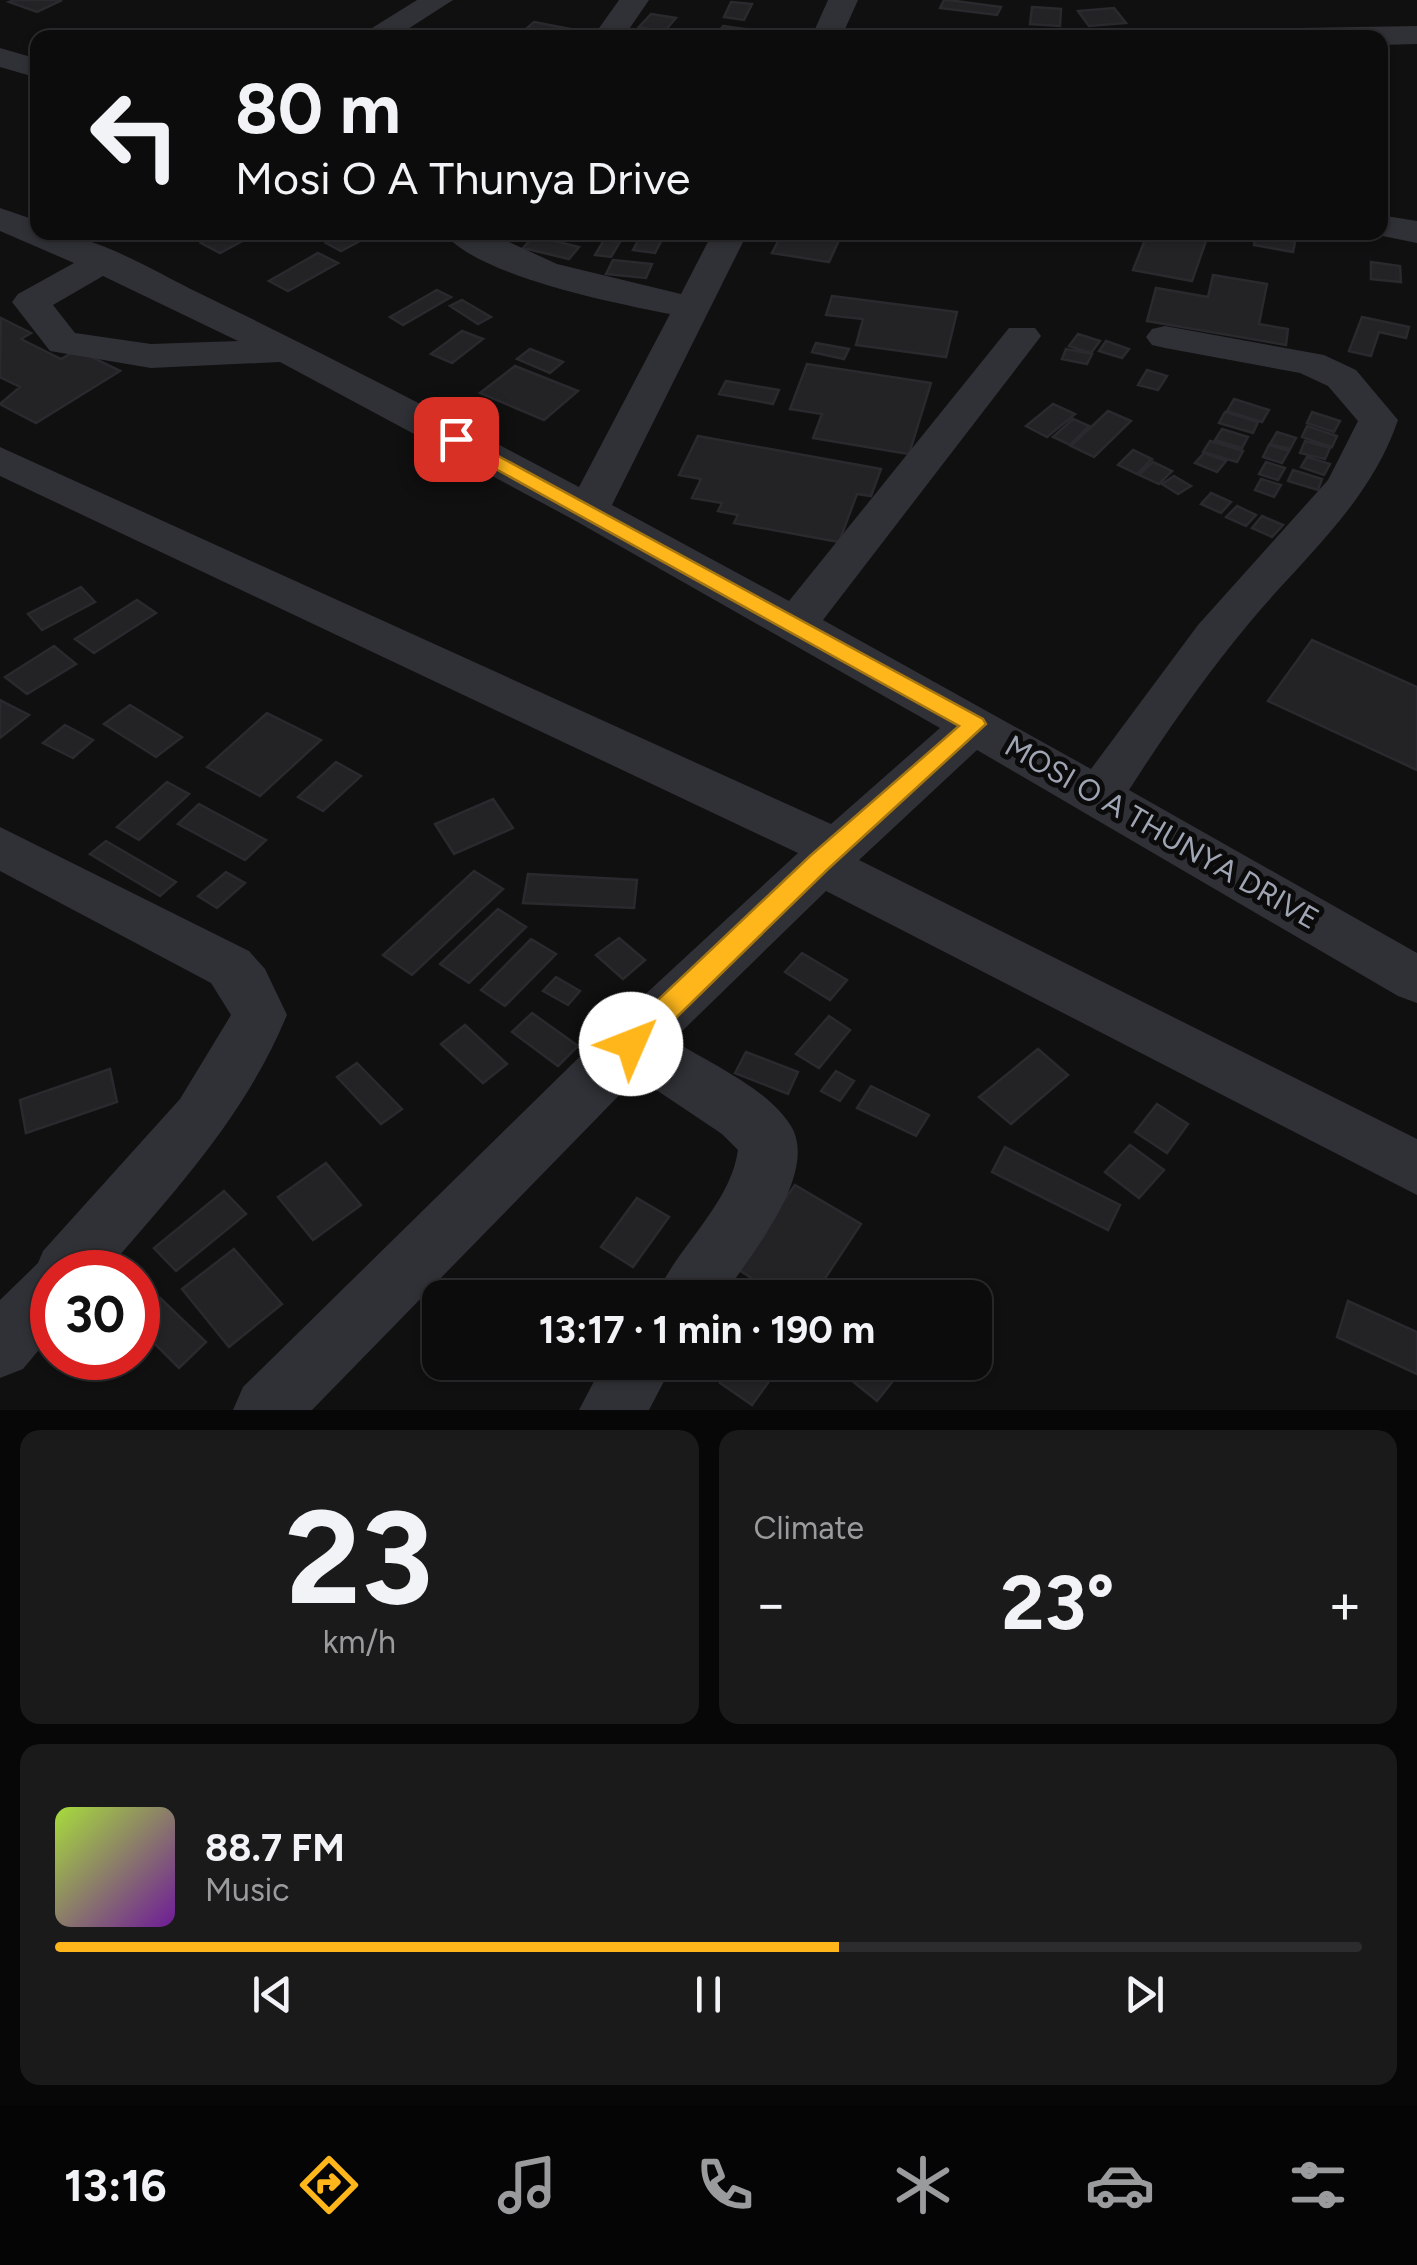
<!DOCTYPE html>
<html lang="en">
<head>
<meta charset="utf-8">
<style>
  body { margin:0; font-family:Figtree,sans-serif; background:#1a1a1b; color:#f1f3f6; height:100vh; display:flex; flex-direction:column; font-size:38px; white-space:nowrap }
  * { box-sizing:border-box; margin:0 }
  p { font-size:32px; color:#9a9b9d }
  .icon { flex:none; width:55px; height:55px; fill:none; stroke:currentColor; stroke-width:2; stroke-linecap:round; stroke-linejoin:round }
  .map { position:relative; height:1410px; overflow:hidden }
  .drawer { display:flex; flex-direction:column; gap:20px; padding:20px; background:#070707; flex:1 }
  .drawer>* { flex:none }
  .guide { position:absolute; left:30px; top:30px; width:1358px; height:210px; border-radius:20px; box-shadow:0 2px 8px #0004,0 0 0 2px #2c2c2e; background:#0c0c0d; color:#f1f3f6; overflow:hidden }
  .speed { position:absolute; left:30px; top:1250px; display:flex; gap:20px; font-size:50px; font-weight:700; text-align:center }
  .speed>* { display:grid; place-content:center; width:130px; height:130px; border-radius:50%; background:#0c0c0d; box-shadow:0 2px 8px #0004,0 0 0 2px #2c2c2e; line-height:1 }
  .speed .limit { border:15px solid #d22; background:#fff; color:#111 }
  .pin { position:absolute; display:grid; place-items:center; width:85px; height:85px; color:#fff; margin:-42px; border-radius:20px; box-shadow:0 5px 15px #0006 }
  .me { position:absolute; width:110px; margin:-55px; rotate:46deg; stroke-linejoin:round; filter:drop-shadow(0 0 8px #0008) }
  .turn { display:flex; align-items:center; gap:35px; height:210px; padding:0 40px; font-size:45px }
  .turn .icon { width:130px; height:130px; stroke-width:2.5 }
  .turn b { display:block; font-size:70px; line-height:85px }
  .big { font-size:75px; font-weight:700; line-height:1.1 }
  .drawer .card { flex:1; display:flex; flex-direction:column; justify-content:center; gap:15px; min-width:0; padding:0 35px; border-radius:20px; background:#1a1a1b }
  .drawer .dial { align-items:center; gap:0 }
  .dial b { font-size:130px; line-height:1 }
  .song { display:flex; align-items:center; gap:30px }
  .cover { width:120px; height:120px; border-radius:15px; background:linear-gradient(135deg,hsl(80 70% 55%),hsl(280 70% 35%)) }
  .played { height:10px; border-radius:5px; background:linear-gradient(90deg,#feb61b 60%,#2c2c2e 60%) }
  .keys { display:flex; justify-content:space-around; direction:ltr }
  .heat { display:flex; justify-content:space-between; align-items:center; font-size:55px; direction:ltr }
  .drawer .tiles { flex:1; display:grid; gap:20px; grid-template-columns:1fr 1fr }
  .card:last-child { grid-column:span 2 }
  .trip { position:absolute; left:422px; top:1280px; width:570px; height:100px; border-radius:20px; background:#0c0c0d; box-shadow:0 2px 8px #0004,0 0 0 2px #2c2c2e; font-weight:700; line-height:100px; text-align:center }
  .menu { display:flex; height:160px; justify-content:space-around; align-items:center; background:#050505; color:#9a9b9d }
  .menu .icon { width:70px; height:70px }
  .menu .current { color:#feb61b }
  .menu b { font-size:45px; color:#f1f3f6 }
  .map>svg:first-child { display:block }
  .building { fill:#232225; stroke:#2a292d; stroke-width:2.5 }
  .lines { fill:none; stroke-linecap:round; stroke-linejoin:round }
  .minor { fill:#303136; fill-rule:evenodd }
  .route { fill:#feb61b; stroke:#a57612; stroke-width:2.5 }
  .labels { text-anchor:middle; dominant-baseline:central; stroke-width:10; stroke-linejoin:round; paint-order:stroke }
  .street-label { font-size:30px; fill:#a0a5b3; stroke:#0b0b0c }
</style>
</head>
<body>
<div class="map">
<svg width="1417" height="1410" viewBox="0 0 1417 1410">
  <rect width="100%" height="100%" fill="#101011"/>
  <path class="building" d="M 14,0 L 62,0 L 37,12 L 9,2 Z
    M 944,0 L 948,0 L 1001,7 L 997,15 L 940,8 Z
    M 731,2 L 752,4 L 744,20 L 724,17 Z
    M 1032,7 L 1061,9 L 1060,26 L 1030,24 Z
    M 1114,8 L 1126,23 L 1089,26 L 1078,11 Z
    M 651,14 L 676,18 L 664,32 L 639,27 Z
    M 534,22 L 581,31 L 574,38 L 527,28 Z
    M 723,26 L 759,31 L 755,38 L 716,36 Z
    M 221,232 L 259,232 L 220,253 L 201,243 Z
    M 347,232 L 377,232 L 341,251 L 326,243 Z
    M 609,232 L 666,232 L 655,253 L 633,250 L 640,237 Z
    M 783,232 L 817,232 L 841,236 L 829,262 L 772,253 Z
    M 1148,232 L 1207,238 L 1192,281 L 1133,270 Z
    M 1256,235 L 1295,242 L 1293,252 L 1254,245 Z
    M 534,236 L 579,247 L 569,259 L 523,248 Z
    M 604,240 L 620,242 L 611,257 L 595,255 Z
    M 318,253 L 338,263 L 288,291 L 269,281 Z
    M 613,260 L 652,264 L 646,278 L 606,274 Z
    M 1371,262 L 1400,266 L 1401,282 L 1371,279 Z
    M 1213,275 L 1267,284 L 1259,324 L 1288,329 L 1286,345 L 1147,321 L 1156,288 L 1208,297 Z
    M 437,290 L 451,297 L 403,325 L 390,317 Z
    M 832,296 L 957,312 L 946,357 L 856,345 L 863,319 L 826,315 Z
    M 462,300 L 491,317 L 478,324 L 450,306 Z
    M 1362,317 L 1409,327 L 1406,338 L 1379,332 L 1371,356 L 1349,351 Z
    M 1,318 L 31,333 L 21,339 L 61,359 L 77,350 L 120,371 L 36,423 L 0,404 L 20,387 L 0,377 Z
    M 462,331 L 483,339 L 452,363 L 431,354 Z
    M 1078,334 L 1100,341 L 1091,353 L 1069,346 Z
    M 1106,341 L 1129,349 L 1122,358 L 1099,351 Z
    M 816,343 L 849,349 L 844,359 L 812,352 Z
    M 530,349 L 563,362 L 550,373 L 517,359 Z
    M 1066,349 L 1092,354 L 1087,364 L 1062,359 Z
    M 807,364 L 931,383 L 909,454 L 813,438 L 822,414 L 790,409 Z
    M 515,366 L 578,391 L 544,420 L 480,393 Z
    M 1147,370 L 1167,376 L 1158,390 L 1138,385 Z
    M 726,381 L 779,390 L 773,404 L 719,394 Z
    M 1234,399 L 1269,410 L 1262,422 L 1227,411 Z
    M 1053,404 L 1075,414 L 1047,437 L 1026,426 Z
    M 1108,411 L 1131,421 L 1094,457 L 1071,446 Z
    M 1225,412 L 1258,422 L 1253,433 L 1219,423 Z
    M 1312,412 L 1340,421 L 1334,432 L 1307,423 Z
    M 1073,419 L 1089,426 L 1070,445 L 1053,437 Z
    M 1307,426 L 1337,436 L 1332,447 L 1302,437 Z
    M 1222,429 L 1248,437 L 1242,448 L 1215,440 Z
    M 1277,432 L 1296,438 L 1290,449 L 1270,444 Z
    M 698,436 L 881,469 L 871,496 L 857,494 L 839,542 L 734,523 L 738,515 L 718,511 L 722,503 L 692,498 L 701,479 L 679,475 Z
    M 1210,441 L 1243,451 L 1237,462 L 1203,452 Z
    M 1305,441 L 1330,448 L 1325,459 L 1300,453 Z
    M 1269,445 L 1289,451 L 1282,463 L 1263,457 Z
    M 1133,450 L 1152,459 L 1137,474 L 1118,465 Z
    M 1204,453 L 1226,461 L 1217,472 L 1195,463 Z
    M 1307,457 L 1330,464 L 1324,475 L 1301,467 Z
    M 1153,462 L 1172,471 L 1159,484 L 1139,475 Z
    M 1266,462 L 1285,468 L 1278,480 L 1259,474 Z
    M 1293,470 L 1322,479 L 1318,490 L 1288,481 Z
    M 1174,476 L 1191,486 L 1178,494 L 1162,484 Z
    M 1261,479 L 1281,485 L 1274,497 L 1255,490 Z
    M 1211,493 L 1231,502 L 1221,513 L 1201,504 Z
    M 1237,506 L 1256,515 L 1246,526 L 1226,517 Z
    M 1262,516 L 1283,525 L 1272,537 L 1252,528 Z
    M 81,587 L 95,602 L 42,630 L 28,614 Z
    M 137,600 L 156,613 L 94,653 L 75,639 Z
    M 1312,640 L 1417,687 L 1417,770 L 1268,701 Z
    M 54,646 L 76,664 L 27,694 L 5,677 Z
    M 0,700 L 29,715 L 0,738 Z
    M 130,705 L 182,737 L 156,757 L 104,724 Z
    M 267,713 L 321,740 L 260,796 L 207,767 Z
    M 65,725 L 93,740 L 73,758 L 43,743 Z
    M 336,762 L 361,776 L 323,811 L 298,797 Z
    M 167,782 L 189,794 L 139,840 L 117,827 Z
    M 493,799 L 513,828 L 454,854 L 435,824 Z
    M 199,804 L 266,840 L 245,860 L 178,824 Z
    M 106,841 L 176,882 L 160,896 L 90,854 Z
    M 474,871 L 503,889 L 412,975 L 383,955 Z
    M 226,872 L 245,883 L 217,908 L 198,896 Z
    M 528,874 L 637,880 L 634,908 L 523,903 Z
    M 498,909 L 526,927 L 469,983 L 440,964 Z
    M 619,938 L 645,960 L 623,979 L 596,955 Z
    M 531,939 L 556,954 L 505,1006 L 481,990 Z
    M 802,953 L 847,980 L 830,1000 L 785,972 Z
    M 556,977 L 580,991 L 568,1005 L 543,991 Z
    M 532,1013 L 578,1046 L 558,1066 L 512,1032 Z
    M 829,1016 L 850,1030 L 819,1068 L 796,1054 Z
    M 465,1025 L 507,1064 L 483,1083 L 441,1044 Z
    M 1038,1049 L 1068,1075 L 1011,1124 L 979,1097 Z
    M 746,1052 L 798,1072 L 788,1094 L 735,1073 Z
    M 357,1063 L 402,1109 L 381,1124 L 337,1077 Z
    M 110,1069 L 117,1102 L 26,1133 L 20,1100 Z
    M 836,1071 L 854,1081 L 840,1101 L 821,1091 Z
    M 871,1086 L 929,1115 L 916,1136 L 857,1108 Z
    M 1157,1104 L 1188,1124 L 1167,1153 L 1135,1132 Z
    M 1130,1145 L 1164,1170 L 1139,1198 L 1105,1172 Z
    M 1005,1147 L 1120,1205 L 1108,1230 L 992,1172 Z
    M 326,1163 L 361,1205 L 313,1240 L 278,1197 Z
    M 795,1185 L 861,1224 L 812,1298 L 782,1298 L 736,1268 Z
    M 224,1191 L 246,1214 L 176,1271 L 154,1248 Z
    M 637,1198 L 669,1217 L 633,1267 L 601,1247 Z
    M 234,1249 L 282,1304 L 229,1347 L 182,1289 Z
    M 160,1298 L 206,1342 L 179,1368 L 138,1327 L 138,1318 Z
    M 1348,1301 L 1417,1332 L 1417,1374 L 1337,1337 Z
    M 735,1362 L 783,1362 L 752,1405 L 720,1383 Z
    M 864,1362 L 872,1362 L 893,1381 L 877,1401 L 850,1379 Z"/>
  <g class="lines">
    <path class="minor" d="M 417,0 L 453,0 L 394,38 L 356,38 Z
      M 619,0 L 649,0 L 623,38 L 592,38 Z
      M 828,0 L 858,0 L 841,38 L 811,38 Z
      M 1417,26 L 1417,44 L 1380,45 L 1380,38 L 1233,38 L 1248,29 Z
      M 0,48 L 38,59 L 38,78 L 0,67 Z
      M 0,208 L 38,221 L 38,232 C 93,232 149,269 199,293 C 327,355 453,420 579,487 L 670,314 C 618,304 473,275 444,232 L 487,232 L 557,264 L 681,294 L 713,232 L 748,232 L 612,505 L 789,601 L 1009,328 L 1035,328 L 1041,336 L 1035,344 L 823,620 L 1091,769 L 1198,625 L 1328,480 L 1358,421 L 1328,386 L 1300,373 L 1165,348 L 1152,345 L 1146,337 L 1152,329 L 1165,326 L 1324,355 L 1356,370 L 1398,420 C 1370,503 1304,557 1250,622 C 1206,675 1166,732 1129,790 L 1417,953 L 1417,1003 L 1398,996 L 977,750 L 859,860 L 1417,1139 L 1417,1195 L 826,891 L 673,1040 C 710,1064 768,1088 791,1126 C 820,1174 748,1258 722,1298 L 655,1298 C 677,1246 730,1206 738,1150 L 722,1134 L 637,1077 L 312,1410 L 233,1410 L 243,1387 L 611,1026 L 798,853 L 0,476 L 0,447 L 831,824 L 940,728 L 574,520 L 280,362 L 151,368 L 50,351 L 12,302 L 18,294 L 74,263 L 0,231 ZM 103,276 L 238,341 L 151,344 L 75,333 L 53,305 Z
      M 1380,215 L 1417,221 L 1417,243 L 1368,233 L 1380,232 Z
      M 0,827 L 249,951 L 265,969 L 287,1015 C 245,1116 175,1191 105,1272 L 52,1272 L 52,1334 L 23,1369 L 0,1378 L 0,1300 L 38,1263 L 43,1251 L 180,1099 L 231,1015 L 211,983 L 0,871 Z
      M 604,1362 L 674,1362 L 649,1410 L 579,1410 Z"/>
  </g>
  <path class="route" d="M 456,433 L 983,719 L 986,724 L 827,870 L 641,1052 L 621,1052 L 618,1044 L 621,1035 L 810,856 L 959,726 L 449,443 L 449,435 Z"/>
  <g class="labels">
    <g class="street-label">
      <text transform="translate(1162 832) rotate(30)">MOSI O A THUNYA DRIVE</text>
    </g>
  </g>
</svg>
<div class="speed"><div class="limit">30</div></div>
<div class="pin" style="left:456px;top:439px;background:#d93025"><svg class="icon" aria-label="arrive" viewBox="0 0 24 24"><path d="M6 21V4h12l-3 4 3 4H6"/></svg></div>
<svg class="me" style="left:631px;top:1044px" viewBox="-20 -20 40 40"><circle r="19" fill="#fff"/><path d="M0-13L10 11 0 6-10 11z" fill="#feb61b"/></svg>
<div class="trip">13:17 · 1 min · 190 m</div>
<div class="guide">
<div class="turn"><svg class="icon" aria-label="left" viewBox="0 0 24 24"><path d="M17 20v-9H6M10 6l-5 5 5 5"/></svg><div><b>80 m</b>Mosi O A Thunya Drive</div></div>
</div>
</div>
<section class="drawer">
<div class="tiles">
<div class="card dial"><b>23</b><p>km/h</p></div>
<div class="card"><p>Climate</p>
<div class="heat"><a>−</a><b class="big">23°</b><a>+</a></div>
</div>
<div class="card">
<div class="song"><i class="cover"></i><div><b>88.7 FM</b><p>Music</p></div></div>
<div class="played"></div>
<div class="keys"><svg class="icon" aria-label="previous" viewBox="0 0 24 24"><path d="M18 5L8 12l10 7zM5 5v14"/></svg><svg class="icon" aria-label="pause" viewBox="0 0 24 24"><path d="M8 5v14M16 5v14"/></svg><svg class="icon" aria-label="next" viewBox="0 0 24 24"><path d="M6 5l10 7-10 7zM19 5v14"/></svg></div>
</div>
</div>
</section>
<nav class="menu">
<b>13:16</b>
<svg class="icon current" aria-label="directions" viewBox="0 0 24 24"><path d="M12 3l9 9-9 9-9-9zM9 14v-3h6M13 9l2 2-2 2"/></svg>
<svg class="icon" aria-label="music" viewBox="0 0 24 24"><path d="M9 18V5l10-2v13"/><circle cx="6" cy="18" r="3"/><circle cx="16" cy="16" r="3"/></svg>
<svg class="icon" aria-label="phone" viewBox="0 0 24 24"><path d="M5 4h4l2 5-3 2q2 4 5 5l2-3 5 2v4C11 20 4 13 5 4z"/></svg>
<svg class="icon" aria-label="climate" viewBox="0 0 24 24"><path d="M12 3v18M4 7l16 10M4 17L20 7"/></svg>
<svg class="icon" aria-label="car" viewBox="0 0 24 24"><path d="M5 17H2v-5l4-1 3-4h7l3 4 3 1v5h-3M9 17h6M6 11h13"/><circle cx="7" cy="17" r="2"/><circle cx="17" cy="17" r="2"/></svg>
<svg class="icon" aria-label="filters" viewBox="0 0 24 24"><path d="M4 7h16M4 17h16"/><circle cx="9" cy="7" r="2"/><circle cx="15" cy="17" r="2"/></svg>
</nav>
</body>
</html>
